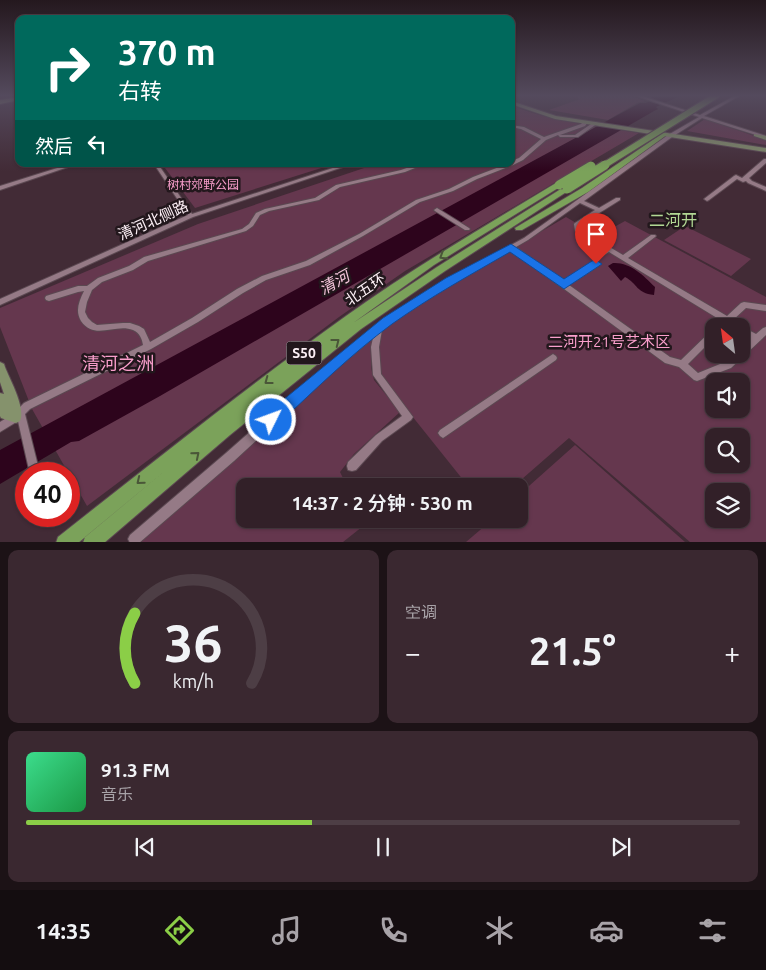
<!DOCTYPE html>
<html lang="zh">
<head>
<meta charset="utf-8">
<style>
  body { margin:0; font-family:Ubuntu,"Noto Sans SC",sans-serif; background:#3a2830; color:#f1f3f6; height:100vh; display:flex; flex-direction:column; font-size:19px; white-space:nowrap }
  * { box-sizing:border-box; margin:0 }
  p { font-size:16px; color:#a8a3a8 }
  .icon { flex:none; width:28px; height:28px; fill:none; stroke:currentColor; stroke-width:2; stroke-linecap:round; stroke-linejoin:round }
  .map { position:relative; height:542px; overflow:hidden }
  .details { display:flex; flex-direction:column; gap:8px; padding:8px; background:#1c1216; flex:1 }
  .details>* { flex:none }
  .hud { position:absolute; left:15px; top:15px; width:500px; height:152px; border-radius:10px; box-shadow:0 1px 4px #0004,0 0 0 1px #4d3e45; background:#00695c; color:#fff; overflow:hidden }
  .needle { width:32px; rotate:331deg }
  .controls { position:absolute; left:705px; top:318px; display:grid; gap:10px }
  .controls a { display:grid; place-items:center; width:45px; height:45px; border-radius:10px; background:#322028; box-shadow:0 1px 4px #0004,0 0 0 1px #4d3e45; font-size:25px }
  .speed { position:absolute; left:15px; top:462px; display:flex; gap:10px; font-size:25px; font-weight:700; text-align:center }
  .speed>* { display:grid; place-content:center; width:65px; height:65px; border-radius:50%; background:#322028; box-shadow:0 1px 4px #0004,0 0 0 1px #4d3e45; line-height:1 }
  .speed .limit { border:8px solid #d22; background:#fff; color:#111 }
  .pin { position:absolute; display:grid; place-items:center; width:42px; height:42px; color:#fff; margin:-51px -21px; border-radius:50% 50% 50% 0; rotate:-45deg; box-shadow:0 0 5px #0007 }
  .pin .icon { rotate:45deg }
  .me { position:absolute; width:55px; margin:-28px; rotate:48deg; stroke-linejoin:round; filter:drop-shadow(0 0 4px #0008) }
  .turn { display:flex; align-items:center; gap:18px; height:105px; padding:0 20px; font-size:22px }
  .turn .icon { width:65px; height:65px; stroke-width:2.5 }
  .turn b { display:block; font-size:35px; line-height:42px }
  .then { display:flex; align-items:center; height:48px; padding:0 20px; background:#0003; gap:10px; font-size:19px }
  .big { font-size:38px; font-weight:600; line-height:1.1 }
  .details .widget { flex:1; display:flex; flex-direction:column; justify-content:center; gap:8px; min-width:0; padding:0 18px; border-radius:10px; background:#3a2830 }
  .details .dial { align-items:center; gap:0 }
  .dial svg { height:130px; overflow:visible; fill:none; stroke:#4d3e45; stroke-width:7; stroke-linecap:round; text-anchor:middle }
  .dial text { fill:#f1f3f6; stroke:none }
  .song { display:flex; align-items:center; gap:15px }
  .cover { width:60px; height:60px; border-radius:8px; background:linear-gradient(135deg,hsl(150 70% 55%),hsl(140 70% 35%)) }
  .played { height:5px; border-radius:2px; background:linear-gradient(90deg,#8bce47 40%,#4d3e45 40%) }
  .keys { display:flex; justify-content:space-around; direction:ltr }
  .heat { display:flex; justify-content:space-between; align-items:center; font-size:28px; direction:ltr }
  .details .tiles { flex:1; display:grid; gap:8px; grid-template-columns:1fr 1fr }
  .widget:last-child { grid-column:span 2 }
  .trip { position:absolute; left:236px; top:478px; width:292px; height:50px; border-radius:10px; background:#322028; box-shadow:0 1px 4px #0004,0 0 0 1px #4d3e45; font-weight:600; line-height:50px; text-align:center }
  .menu { display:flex; height:80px; justify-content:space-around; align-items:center; background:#140d10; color:#a8a3a8 }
  .menu .icon { width:35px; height:35px }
  .menu .selected { color:#8bce47 }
  .menu b { font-size:22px; color:#f1f3f6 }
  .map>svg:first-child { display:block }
  .green { fill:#65374e; fill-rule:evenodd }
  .water { fill:#2d041c }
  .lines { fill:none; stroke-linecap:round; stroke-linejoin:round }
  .minor-casing { stroke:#5b4851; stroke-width:2 }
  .major-casing { stroke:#5b4851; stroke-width:2 }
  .highway-casing { stroke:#5b4851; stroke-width:2 }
  .minor { fill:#957a86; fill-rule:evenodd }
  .major { fill:#85926c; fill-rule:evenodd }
  .highway { fill:#7ba25a; fill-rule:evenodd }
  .highway-bridge-far1-casing { stroke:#5b4851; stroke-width:8; stroke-linecap:butt }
  .highway-bridge-casing { stroke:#5b4851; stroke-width:11; stroke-linecap:butt }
  .highway-bridge-far1 { stroke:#7ba25a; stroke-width:6 }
  .highway-bridge { stroke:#7ba25a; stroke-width:9 }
  .oneway { stroke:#4a5638 }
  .route { fill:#1a73e8; stroke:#114b97 }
  .labels { text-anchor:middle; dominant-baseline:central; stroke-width:5; stroke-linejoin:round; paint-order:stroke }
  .far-park-label { font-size:12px; fill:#fa9fcc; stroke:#22171c }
  .shield { fill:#22171c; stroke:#bbafb5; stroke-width:1 }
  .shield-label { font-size:14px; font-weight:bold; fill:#fdf0f6 }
  .street-label { font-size:15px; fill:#fdf0f6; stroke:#22171c }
  .park-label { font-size:15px; fill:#fa9fcc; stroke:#22171c }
  .neighbourhood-label { font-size:16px; fill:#b2d894; stroke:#22171c }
  .water-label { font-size:16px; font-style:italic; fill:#f7c7dd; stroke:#22171c }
  .near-park-label { font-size:18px; fill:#fa9fcc; stroke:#22171c }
</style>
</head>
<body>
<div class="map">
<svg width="766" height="543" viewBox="0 0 766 543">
  <rect width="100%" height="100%" fill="#422b36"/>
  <path class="green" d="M 570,95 L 628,95 L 645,101 L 637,103 L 608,120 L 549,110 L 580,99 Z
    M 511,105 C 551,122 596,126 639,133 L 405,271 L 339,317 L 87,506 L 32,409 L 0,327 L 0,308 L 198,224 L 376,164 L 511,164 Z
    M 705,119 L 766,140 L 766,145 L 687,131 Z
    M 162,164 L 334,164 L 195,208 Z
    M 566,217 L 598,236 L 625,221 L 766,297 L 766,542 L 690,542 L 569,438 L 514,486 L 468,486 L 380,376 L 377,358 L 383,328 L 468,274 ZM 714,326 L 741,326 L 741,354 L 714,354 ZM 714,381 L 741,381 L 741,409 L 714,409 ZM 714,436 L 741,436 L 741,464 L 714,464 ZM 714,491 L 741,491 L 741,519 L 714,519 Z
    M 685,226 L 751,259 L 731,276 L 664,240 Z
    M 373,337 L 371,368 L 374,380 L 400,412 L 354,454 L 340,472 L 347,486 L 245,486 L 245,519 L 365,519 L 367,523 L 343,542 L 134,543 L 316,383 Z
    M 575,445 L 685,542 L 466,542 L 493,519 L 520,519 L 520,494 Z"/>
  <path class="water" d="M 655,95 L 682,95 C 673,100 665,102 656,107 L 658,109 L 654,111 L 160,396 L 79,441 L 71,442 L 0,484 L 0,450 L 640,103 L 646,103 L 654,99 L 651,97 Z
    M 613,263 C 630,262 643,275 655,287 L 654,295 C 636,293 638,284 625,277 L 621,281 L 608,266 Z"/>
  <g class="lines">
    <defs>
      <path id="minor" d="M 633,95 L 639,95 L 700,115 L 736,95 L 741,95 L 704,116 L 766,136 L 766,138 L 702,118 L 672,137 L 584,201 L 599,208 L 616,198 L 620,198 L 620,200 L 580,225 L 581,230 L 623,255 L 651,235 L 655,235 L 656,236 L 655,237 L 628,258 L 727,316 L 741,303 L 744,302 L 766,305 L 766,311 L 746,308 L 733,320 L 740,324 L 741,326 L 756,334 L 763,328 L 766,327 L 766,335 L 731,368 L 697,381 L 694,380 L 679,367 L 665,363 L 511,250 L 452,283 L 390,323 L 382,330 L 379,347 L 381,374 L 413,417 L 411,420 L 382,441 L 356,470 L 352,471 L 348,470 L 347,466 L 348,462 L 376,435 L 402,416 L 373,375 L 371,347 L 373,338 L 315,386 L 234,461 L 139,543 L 130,543 L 128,539 L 130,535 L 226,453 L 309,380 L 384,319 L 448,279 L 524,238 L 668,135 L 699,117 ZM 580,203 L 595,210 L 575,223 L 574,224 L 575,231 L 604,249 L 594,255 L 593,263 L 564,282 L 516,247 L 528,240 ZM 609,252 L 722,321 L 717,326 L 726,326 L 728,324 L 731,326 L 741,326 L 741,333 L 751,338 L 741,347 L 741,354 L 735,354 L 725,362 L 698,373 L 688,364 L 714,338 L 714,330 L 711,331 L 681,360 L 670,357 L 569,285 L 598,266 L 599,258 Z
        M 584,121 L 588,122 L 585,126 L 560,135 L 575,135 L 594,122 L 598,123 L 578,137 L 560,137 L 558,135 L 546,140 L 523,160 L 513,165 L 477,179 L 453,191 L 420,202 L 363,236 L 310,265 L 266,280 L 243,293 L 198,322 L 151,349 L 30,409 L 25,414 L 40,474 L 30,474 L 18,421 L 0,432 L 0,422 L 13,414 L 24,403 L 143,345 C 142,339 140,333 133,330 C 115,323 95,341 81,321 C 75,311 79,301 84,291 L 78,292 L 49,301 L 46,300 L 45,298 L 46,296 L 78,286 L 87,286 L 98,278 L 129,266 L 144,257 L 242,229 L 249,224 L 256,213 L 265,209 L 315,198 L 336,185 L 401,170 L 418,164 L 425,164 L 405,172 L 340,187 L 319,200 L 269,211 L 260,215 L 253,226 L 246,231 L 148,261 L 133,270 L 102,282 L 92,290 L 87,302 L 85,312 L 88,318 L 92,322 L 97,325 L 123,323 L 130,323 L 139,326 L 144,329 L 150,342 L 192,318 L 237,289 L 262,276 L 306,261 L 359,234 L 416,200 L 449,189 L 473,177 L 507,164 L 511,164 L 511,161 L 519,158 L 541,139 L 521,129 L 511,127 L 511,125 L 524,127 L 544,137 L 581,124 Z
        M 764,159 L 766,159 L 766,163 L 749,178 L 752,181 L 766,187 L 766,191 L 748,183 L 746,181 L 743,182 L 737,179 L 709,200 L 707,201 L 704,199 L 734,176 L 736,175 L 742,178 Z
        M 70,164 L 77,164 L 0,190 L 0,186 Z
        M 154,164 L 158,164 L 192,214 L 345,164 L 352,164 L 193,217 L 0,305 L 0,299 L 188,215 Z
        M 437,208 L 469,228 L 470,229 L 469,230 L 465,230 L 435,211 L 434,210 Z
        M 553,354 L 556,356 L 557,358 L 556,360 L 446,436 L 443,438 L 440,436 L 438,433 L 440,430 Z"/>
      <path id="major" d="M 19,97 L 19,100 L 0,104 L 0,100 Z
        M 511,101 L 556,116 L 766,148 L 766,152 L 555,119 L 511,104 Z
        M 754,134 L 766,136 L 766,140 L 754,136 Z
        M 0,362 L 4,364 L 5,367 C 10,380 26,408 20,421 L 16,423 L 1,418 L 0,416 L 0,393 L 4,394 L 9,409 L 0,382 Z"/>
      <path id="highway" d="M 663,133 L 668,134 L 588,192 L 522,230 L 516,230 L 515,228 L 582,188 Z
        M 556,183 L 559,183 L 563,185 L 434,265 L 353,323 L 437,267 L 564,187 L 570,187 L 571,189 L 445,271 L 361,329 L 230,435 L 104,543 L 83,543 L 85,537 L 178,460 L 78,543 L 56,543 L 58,537 C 153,462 247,387 346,316 C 413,268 485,226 556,183 Z"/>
    </defs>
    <use href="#minor" class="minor-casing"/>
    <use href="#major" class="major-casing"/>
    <use href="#highway" class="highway-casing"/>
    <use href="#minor" class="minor"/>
    <use href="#major" class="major"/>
    <use href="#highway" class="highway"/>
    <defs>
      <path id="highway-bridge-far1" d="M 603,166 L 717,95"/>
      <path id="highway-bridge" d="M 559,185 L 591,166
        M 567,189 L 605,165"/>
    </defs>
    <use href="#highway-bridge-far1" class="highway-bridge-far1-casing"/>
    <use href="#highway-bridge" class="highway-bridge-casing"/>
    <use href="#highway-bridge-far1" class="highway-bridge-far1"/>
    <use href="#highway-bridge" class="highway-bridge"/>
  </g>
  <defs><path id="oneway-chevron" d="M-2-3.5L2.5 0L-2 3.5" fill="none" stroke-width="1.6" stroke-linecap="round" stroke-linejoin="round" transform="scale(1.25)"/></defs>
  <g class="oneway">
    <use href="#oneway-chevron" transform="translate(443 256) rotate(148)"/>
    <use href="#oneway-chevron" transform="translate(336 342) rotate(-38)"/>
    <use href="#oneway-chevron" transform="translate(268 381) rotate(143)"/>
    <use href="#oneway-chevron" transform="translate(196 455) rotate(-40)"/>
    <use href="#oneway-chevron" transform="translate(140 481) rotate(141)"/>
  </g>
  <linearGradient id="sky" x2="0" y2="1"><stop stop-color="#24181e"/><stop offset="0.56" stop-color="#544a5d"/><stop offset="1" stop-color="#544a5d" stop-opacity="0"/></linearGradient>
  <rect width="766" height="171" fill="url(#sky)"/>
  <path class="route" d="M 511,244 L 564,279 L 592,261 L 596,260 L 602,264 L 564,289 L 510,252 C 470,275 430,297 392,324 C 351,354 314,391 277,425 L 271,427 L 266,425 L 263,420 L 266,414 L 383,318 L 446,278 Z"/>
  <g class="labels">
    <g class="far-park-label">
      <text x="203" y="184">树村郊野公园</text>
    </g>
    <rect class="shield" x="286.5" y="341.5" width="35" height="23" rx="4"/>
    <g class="shield-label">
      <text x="304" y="353">S50</text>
    </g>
    <g class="street-label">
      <text transform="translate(153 220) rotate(-24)">清河北侧路</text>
      <text transform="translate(365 289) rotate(-34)">北五环</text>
    </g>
    <g class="park-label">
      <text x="609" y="341">二河开21号艺术区</text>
    </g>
    <g class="neighbourhood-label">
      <text x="673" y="220">二河开</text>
    </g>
    <g class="water-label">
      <text transform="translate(334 282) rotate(-29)">清河</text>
    </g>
    <g class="near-park-label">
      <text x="118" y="363">清河之洲</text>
    </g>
  </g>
</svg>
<div class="controls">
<a><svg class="needle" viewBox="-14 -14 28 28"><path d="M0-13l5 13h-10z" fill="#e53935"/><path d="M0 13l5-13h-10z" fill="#a8a3a8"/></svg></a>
<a><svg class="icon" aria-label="sound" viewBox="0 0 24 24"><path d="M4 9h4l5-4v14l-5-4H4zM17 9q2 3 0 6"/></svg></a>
<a><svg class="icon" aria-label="search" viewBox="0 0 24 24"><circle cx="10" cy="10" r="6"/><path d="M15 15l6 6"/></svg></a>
<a><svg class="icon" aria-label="layers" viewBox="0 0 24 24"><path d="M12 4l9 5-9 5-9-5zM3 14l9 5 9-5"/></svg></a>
</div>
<div class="speed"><div class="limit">40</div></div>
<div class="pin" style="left:596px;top:264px;background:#d93025"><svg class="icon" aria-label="arrive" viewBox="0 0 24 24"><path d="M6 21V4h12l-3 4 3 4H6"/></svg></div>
<svg class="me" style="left:271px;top:420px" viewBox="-20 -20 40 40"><circle r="17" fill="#1a73e8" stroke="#fff" stroke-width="3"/><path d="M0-11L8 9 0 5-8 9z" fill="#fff"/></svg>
<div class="trip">14:37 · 2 分钟 · 530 m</div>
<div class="hud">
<div class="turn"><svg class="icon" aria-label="right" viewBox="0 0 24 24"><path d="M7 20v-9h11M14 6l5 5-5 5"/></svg><div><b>370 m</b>右转</div></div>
<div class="then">然后<svg class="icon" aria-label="left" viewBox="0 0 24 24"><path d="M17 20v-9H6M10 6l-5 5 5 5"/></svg></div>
</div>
</div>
<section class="details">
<div class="tiles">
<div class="widget dial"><svg viewBox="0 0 100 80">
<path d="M14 69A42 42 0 1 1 86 69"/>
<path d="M14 69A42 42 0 0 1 14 26" stroke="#8bce47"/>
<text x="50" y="56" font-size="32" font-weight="700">36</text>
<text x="50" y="72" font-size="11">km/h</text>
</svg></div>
<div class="widget"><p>空调</p>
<div class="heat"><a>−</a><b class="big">21.5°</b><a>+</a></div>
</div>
<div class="widget">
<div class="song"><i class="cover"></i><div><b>91.3 FM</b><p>音乐</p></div></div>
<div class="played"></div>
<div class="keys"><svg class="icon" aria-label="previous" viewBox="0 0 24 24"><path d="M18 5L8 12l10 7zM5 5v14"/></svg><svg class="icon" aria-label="pause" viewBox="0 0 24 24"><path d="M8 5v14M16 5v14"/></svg><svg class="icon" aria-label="next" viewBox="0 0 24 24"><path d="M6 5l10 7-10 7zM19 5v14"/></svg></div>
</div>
</div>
</section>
<nav class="menu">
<b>14:35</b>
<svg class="icon selected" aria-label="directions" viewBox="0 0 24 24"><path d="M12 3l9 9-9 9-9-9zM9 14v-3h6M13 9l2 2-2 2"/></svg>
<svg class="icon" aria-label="music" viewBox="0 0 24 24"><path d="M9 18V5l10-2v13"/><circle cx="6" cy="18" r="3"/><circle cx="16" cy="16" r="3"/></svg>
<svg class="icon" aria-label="phone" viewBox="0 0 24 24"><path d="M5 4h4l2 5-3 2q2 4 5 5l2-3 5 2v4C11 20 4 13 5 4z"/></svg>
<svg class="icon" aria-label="climate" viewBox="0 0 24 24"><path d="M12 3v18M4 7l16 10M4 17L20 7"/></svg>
<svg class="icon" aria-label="car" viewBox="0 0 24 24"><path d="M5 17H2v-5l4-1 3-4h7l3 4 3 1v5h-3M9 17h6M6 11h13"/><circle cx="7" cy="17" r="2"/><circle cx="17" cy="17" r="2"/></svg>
<svg class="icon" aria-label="filters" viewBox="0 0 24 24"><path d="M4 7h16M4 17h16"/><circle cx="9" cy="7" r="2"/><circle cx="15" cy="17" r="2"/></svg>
</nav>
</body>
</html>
